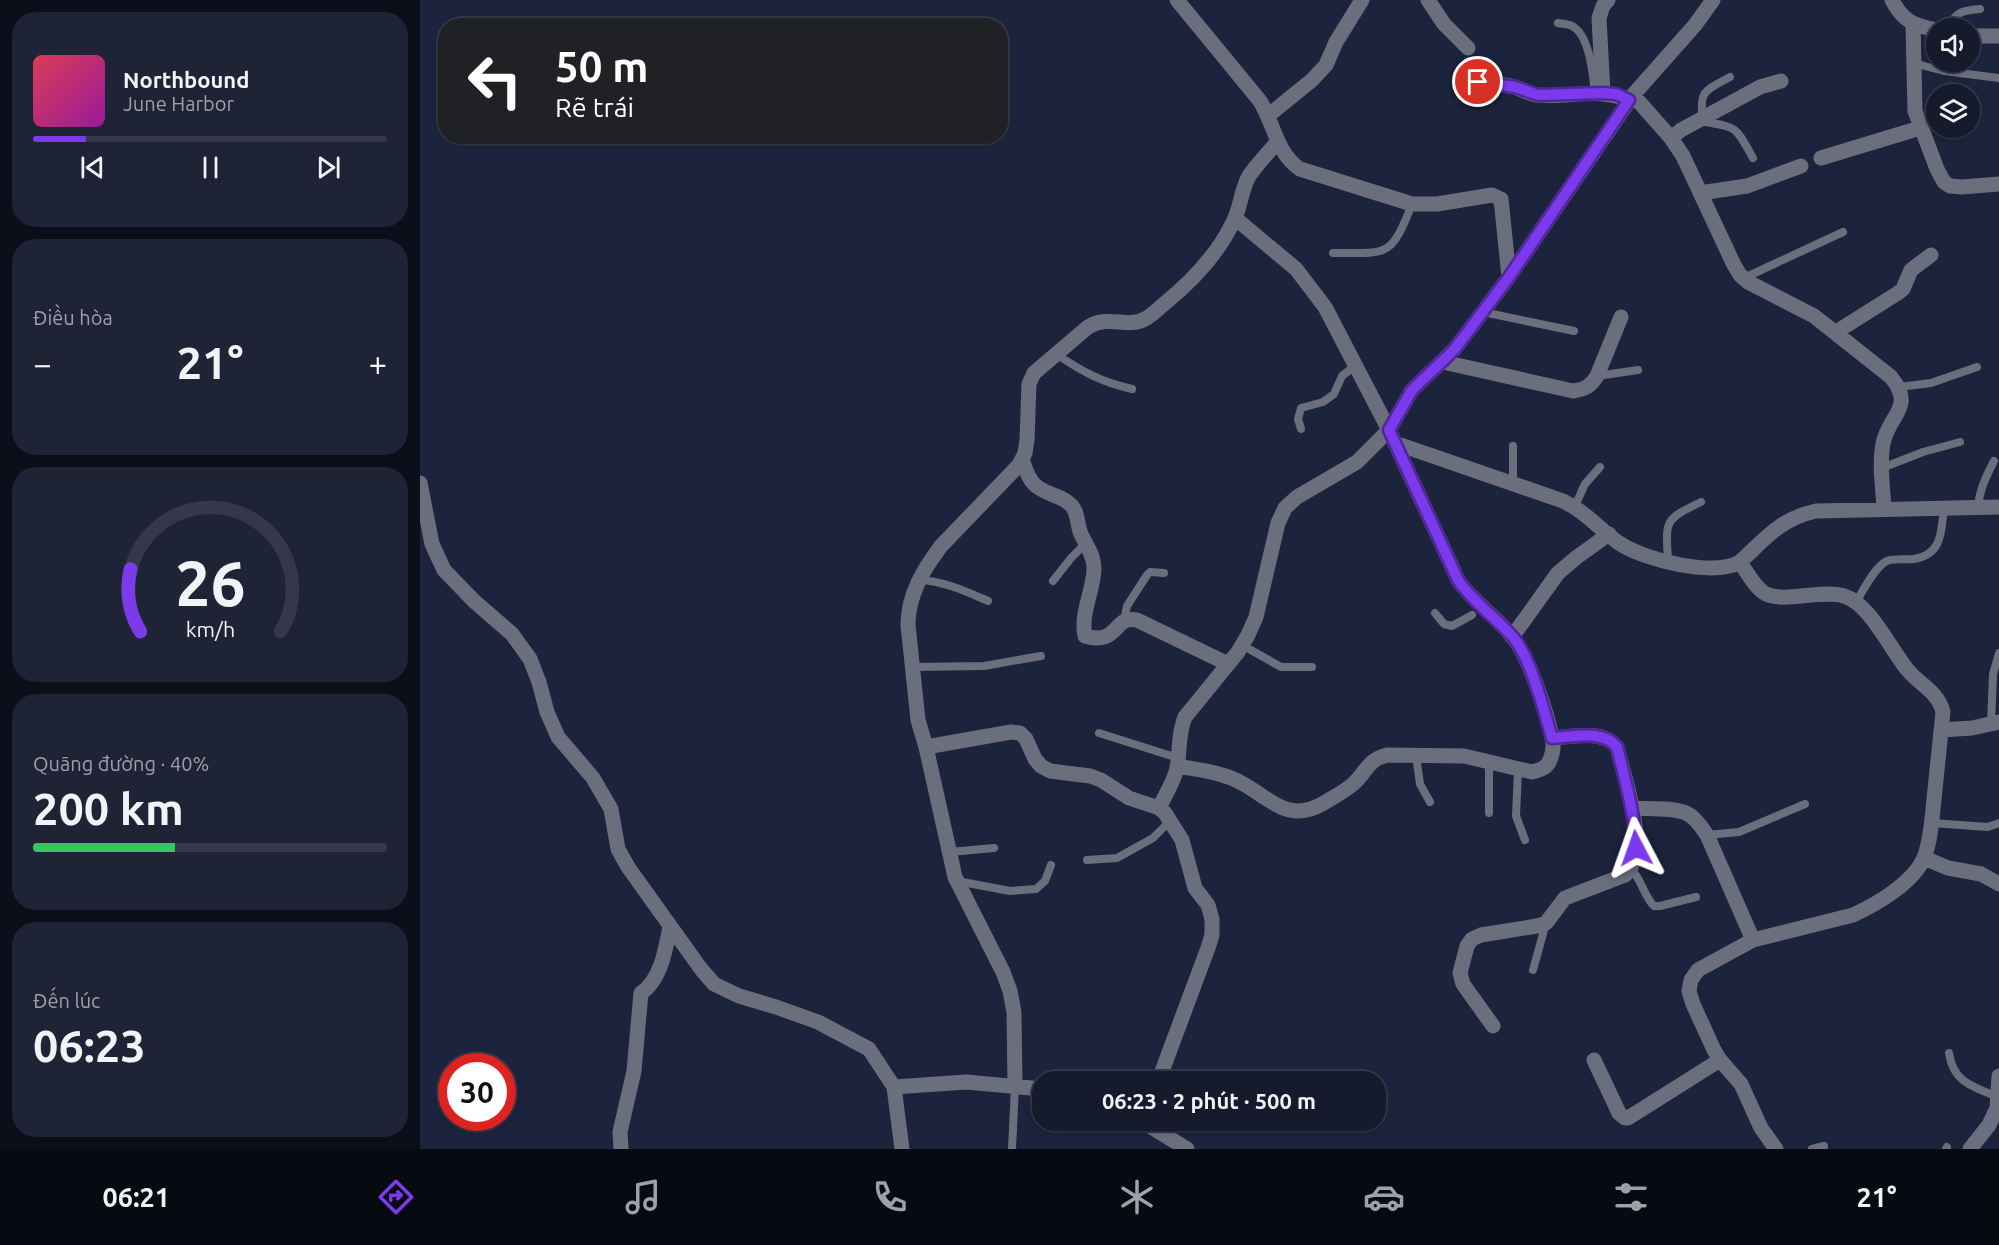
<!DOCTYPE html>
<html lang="vi">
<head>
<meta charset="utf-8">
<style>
  body { margin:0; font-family:Ubuntu,sans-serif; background:#1e2335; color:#f1f3f6; height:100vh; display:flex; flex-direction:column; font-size:22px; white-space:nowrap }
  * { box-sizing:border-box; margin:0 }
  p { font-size:20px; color:#9da1aa }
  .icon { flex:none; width:33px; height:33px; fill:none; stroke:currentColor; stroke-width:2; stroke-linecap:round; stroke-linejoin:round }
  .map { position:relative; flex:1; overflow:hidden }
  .sheet { display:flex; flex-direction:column; gap:12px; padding:12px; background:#0c0e19; width:420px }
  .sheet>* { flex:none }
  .top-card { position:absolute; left:18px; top:18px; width:570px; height:126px; border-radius:24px; box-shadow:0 2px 4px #0004,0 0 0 2px #343849; background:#202124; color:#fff; overflow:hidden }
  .controls { position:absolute; left:1506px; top:18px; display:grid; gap:12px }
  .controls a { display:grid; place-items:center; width:54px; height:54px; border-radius:50%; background:#151a2d; box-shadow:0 2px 4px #0004,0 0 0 2px #343849; font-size:30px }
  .speed { position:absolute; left:18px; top:1053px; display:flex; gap:12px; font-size:30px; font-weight:700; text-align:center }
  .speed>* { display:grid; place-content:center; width:78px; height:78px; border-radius:50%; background:#151a2d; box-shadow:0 2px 4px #0004,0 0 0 2px #343849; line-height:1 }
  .speed .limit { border:9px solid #d22; background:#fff; color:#111 }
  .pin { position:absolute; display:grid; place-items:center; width:51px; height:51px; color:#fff; margin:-26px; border:3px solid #fff; border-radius:50%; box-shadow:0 2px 6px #0007 }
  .me { position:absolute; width:66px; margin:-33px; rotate:356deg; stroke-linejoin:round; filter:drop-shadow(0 0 4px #0008) }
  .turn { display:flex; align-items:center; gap:21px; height:126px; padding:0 18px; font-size:27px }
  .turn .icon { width:78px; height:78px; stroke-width:2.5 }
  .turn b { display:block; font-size:42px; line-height:51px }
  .big { font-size:45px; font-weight:700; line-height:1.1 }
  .sheet .tile { flex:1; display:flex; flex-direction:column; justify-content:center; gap:9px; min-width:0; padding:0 21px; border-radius:24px; background:#1e2335 }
  .sheet .dial { align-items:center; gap:0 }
  .dial svg { height:156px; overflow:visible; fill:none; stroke:#343849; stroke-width:7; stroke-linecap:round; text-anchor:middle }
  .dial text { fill:#f1f3f6; stroke:none }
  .song { display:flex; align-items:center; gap:18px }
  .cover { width:72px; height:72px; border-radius:9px; background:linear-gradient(135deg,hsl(350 70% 55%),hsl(300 70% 35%)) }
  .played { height:6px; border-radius:3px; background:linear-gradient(90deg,#7c3aed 15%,#343849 15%) }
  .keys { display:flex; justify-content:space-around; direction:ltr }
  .heat { display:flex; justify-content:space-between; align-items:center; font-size:33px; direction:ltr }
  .charge { height:9px; border-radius:4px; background:linear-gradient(90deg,#34c759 40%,#343849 0) }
  .trip { position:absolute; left:612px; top:1071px; width:354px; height:60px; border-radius:24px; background:#151a2d; box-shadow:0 2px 4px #0004,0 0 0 2px #343849; font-weight:700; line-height:60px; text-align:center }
  .dock { display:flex; height:96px; justify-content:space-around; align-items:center; background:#080a12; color:#9da1aa }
  .dock .icon { width:42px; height:42px }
  .dock .on { color:#7c3aed }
  .dock b { font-size:27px; color:#f1f3f6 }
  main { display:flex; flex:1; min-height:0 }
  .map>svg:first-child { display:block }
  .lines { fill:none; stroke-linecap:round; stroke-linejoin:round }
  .service { stroke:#6b6f7d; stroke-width:8 }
  .minor { stroke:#6b6f7d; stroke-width:15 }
  .route-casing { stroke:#51269a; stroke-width:15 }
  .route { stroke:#7c3aed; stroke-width:10 }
</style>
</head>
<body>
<main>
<section class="sheet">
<div class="tile">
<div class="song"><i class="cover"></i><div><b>Northbound</b><p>June Harbor</p></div></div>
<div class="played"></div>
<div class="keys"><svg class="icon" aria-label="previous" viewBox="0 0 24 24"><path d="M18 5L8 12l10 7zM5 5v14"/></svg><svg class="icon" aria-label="pause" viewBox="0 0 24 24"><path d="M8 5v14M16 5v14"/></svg><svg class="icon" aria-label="next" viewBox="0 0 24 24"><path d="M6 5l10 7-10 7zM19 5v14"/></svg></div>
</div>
<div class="tile"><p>Điều hòa</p>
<div class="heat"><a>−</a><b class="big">21°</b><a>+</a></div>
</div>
<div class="tile dial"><svg viewBox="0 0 100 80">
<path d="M14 69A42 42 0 1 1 86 69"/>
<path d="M14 69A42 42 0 0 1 9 37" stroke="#7c3aed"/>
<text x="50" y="56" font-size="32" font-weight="700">26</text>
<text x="50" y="72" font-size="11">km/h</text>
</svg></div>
<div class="tile"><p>Quãng đường · 40%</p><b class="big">200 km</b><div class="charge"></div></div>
<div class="tile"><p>Đến lúc</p><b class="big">06:23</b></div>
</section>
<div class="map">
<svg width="1579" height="1149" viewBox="0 0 1579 1149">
  <rect width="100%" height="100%" fill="#1c233c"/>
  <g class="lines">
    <path class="service" d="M 1138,23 C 1142,24 1148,24 1152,26 C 1170,35 1173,76 1175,93
      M 1527,28 C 1538,11 1540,11 1560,9
      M 1493,63 L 1524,71 L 1579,78
      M 1283,119 C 1278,90 1287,90 1310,77
      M 1280,121 C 1318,128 1314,124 1333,158
      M 913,253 C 968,253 971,258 992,204
      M 1324,278 L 1423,232
      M 1063,312 L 1154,331
      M 636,354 C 663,372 681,382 712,389
      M 1177,376 L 1218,370
      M 1479,387 L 1511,383 L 1557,367
      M 881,429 L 878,419 L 881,408 L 903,402 L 914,394 L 922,376 L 935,366
      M 1462,468 L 1503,452 L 1540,442
      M 1093,484 L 1093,446
      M 1155,506 L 1165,484 L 1180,467
      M 1558,508 C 1559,490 1566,477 1574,461
      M 1248,561 C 1246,521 1243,520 1281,502
      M 499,580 C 524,581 545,591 568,601
      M 633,581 L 651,558 L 666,543
      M 1436,602 C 1443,591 1455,566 1467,561 C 1475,558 1485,560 1494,559 C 1523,554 1521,531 1524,508
      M 1015,613 L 1024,624 L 1032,626 L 1052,615
      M 704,621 L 707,606 L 727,575 L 730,572 L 744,573
      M 822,645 L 861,667 L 892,667
      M 492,667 L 564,666 L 621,656
      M 1571,724 L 1573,674 L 1579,653
      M 679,733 L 758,758
      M 996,756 L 1000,784 L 1010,802
      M 1069,763 L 1069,813
      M 1098,770 L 1096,816 L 1105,840
      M 1512,823 L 1568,827 L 1579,823
      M 1287,835 L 1319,832 L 1385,804
      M 530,852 L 574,848
      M 667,860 L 697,858 L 733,838 L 750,821
      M 1212,870 C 1222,881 1224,896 1234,906 L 1240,906 L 1276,897
      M 537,881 L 590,891 L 616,889 L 625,881 L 631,865
      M 1113,970 L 1126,923
      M 1529,1053 C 1533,1082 1553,1087 1578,1097
      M 592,1149 L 595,1086
      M 1392,1149 L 1404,1146
      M 1526,1149 L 1527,1147"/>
    <path class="minor" d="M 757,0 L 840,101 C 854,124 857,154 880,169 L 992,204 L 1017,204 L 1072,195 L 1081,199 L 1089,277
      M 1008,0 L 1024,24 L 1048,48
      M 1472,0 C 1483,22 1494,25 1516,30
      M 1493,24 L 1495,111 L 1517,169 L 1524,182 L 1530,186 L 1542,187 L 1579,184
      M 1550,36 L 1579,36
      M 1058,82 C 1070,84 1083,84 1095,87 C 1103,90 1109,94 1117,95 C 1149,98 1177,87 1209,100
      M 1183,93 L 1179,18 L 1183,6 L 1188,0
      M 1213,95 L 1251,138 L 1263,156 L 1314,265 L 1320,275 L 1328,282 L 1394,316 L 1471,377 C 1496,408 1468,415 1463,444 C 1459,464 1463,488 1464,509
      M 849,115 L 892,80 L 906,65 L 916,42 L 942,0
      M 1251,138 L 1261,130 L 1340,87 L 1361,81
      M 1401,158 L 1500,128
      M 1280,193 L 1327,186 L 1381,166
      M 1416,332 L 1478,293 L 1483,289 L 1491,270 L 1511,255
      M 1023,362 L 1153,391 C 1165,389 1170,387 1177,376 L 1201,317
      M 975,443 L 1143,501 C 1165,511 1179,529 1199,543 C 1224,560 1293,577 1320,562 C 1346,538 1360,519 1396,511 L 1579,507
      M 602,459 C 605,467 607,477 614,484 C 625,496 648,495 655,511 C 658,519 658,527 661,534 C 666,545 674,555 674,568 C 674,590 660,613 665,636 C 699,646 693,615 717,620 L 808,664
      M 0,483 L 12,544 L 24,570 L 54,601 L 92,634 L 110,659 L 119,682 L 127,712 L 138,737 L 173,778 L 191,809 L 198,849 L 208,867 L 281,969 L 294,984 L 319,996 L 356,1007 L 398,1022 L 449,1049 L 474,1087 L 482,1149
      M 1320,562 C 1327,572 1335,588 1346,594 C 1365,603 1402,589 1424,596 C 1449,603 1470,648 1486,668 C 1498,684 1518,691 1523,712 C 1520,741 1517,770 1514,799 C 1512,818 1511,840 1504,858 C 1493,883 1457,904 1433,915 L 1333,940 L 1278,970 L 1271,980 L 1269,991 L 1273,1004 L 1294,1050 L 1300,1060 L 1321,1084 L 1341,1128 L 1356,1149
      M 1092,637 L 1138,573 L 1157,557 L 1189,534
      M 1521,730 L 1552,728 L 1579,722
      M 506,747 L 591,732 L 600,733 L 606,739 L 615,759 L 621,766 L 630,771 L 670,776 L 681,780 L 709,798 L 739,808 L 745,813 L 762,840 L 775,888 L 788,905 L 792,919 L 792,935 L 788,948 L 738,1082
      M 757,766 C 775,769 794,771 811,778 C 844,790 863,826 902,804 C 912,798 924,792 933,784 C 946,773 947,760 967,755 L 1044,756 L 1112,772 C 1120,770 1127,768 1130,760 C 1133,753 1134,745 1132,738 C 1128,715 1110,662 1097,643 C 1081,619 1055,605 1038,580 L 969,430 L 905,307 L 876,269 L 815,218
      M 739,808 C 745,795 754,782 757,768 C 760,751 758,733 765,717 L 818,652 L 828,635 L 836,617 L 858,523 L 865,508 L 877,497 L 937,462 L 969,430 L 992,390 L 1034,350 L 1089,277 L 1213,95 L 1275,25 L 1293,0
      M 1212,808 C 1227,809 1256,807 1268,814 C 1276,818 1282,828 1287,835 L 1333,940
      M 1504,858 L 1528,868 L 1561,874 L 1579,884
      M 1073,1026 L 1043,984 L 1040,973 L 1047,946 L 1052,939 L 1061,935 L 1117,926 L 1126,923 L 1145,898 L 1205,875 C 1231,853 1204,777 1197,747 C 1182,729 1153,737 1132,738
      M 1174,1060 L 1199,1113 L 1205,1118 L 1208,1118 L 1300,1060
      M 595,1086 L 594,1012 L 590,991 L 583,972 L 535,877 L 506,747 L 498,720 L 488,625 C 488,595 503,570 521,546 L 599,465 L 605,453 L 607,440 L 609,384 L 614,373 L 668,327 C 690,314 706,329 725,319 C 732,315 738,309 744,304 C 771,282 799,253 814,220 C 821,206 821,190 829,176 C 837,164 849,152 858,141
      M 474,1087 L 546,1082 L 622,1089
      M 720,1120 L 767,1149
      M 201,1149 L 200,1132 L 214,1071 L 221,993 C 241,980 246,948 250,926
      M 1550,1149 L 1569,1125 L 1577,1108 L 1579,1076"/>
  </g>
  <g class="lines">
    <defs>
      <path id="route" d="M 1058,82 L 1095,87 L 1118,95 L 1183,93 L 1196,94 L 1209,100 L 1089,277 L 1034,350 L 992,390 L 969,430 L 1038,580 C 1053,602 1075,617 1093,637 C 1111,658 1124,711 1132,738 C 1153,737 1182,729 1197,747 C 1205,781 1215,813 1216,848"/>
    </defs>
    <use href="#route" class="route-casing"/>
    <use href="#route" class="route"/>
  </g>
</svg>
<div class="controls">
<a><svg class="icon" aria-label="sound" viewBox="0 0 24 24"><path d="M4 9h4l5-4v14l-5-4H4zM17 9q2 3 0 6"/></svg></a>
<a><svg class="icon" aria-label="layers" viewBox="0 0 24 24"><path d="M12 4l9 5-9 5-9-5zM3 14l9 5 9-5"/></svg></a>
</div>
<div class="speed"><div class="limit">30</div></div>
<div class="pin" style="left:1058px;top:82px;background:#d93025"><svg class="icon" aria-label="arrive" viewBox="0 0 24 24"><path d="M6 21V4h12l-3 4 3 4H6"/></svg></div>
<svg class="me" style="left:1216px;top:848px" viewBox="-20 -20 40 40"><path d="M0-17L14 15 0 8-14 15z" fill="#7c3aed" stroke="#fff" stroke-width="4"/></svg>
<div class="trip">06:23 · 2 phút · 500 m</div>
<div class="top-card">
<div class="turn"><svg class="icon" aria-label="left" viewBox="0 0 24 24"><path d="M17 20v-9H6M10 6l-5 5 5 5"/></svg><div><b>50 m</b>Rẽ trái</div></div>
</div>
</div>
</main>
<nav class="dock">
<b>06:21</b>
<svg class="icon on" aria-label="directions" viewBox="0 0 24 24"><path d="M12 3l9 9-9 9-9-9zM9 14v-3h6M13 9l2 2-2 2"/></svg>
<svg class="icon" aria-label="music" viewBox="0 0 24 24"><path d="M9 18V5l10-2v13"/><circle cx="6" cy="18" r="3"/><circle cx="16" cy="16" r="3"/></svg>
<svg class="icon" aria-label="phone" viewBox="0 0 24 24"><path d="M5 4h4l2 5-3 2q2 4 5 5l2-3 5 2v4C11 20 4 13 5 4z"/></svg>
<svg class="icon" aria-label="climate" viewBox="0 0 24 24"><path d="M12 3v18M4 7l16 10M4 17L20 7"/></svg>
<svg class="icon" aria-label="car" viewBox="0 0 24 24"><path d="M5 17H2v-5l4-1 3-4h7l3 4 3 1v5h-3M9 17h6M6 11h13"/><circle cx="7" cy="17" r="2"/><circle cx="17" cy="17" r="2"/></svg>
<svg class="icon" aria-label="filters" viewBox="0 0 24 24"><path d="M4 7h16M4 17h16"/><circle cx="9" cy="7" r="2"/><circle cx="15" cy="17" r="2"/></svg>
<b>21°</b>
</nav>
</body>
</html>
